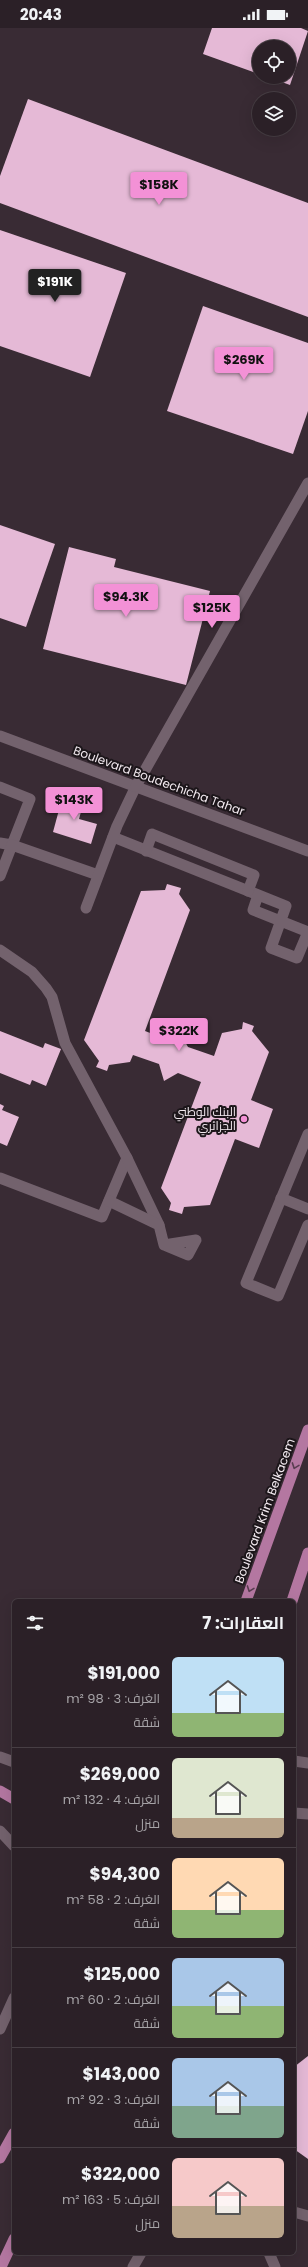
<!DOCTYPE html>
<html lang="ar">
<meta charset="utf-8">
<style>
:root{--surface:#2b2027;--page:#33282f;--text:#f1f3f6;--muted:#a6a3a7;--line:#473e44;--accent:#f391d6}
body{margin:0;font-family:Poppins,Cairo,sans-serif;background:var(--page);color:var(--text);direction:rtl;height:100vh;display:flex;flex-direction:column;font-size:15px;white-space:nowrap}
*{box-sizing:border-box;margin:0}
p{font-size:13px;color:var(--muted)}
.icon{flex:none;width:22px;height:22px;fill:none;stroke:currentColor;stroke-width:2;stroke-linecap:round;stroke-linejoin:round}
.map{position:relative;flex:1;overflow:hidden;direction:ltr}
.details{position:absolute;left:12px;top:1571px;width:284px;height:656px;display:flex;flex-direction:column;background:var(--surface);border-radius:6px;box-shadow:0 4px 16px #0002,0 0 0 1px var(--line);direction:rtl}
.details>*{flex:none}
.controls{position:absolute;left:252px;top:12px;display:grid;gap:8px}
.controls a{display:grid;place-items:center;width:44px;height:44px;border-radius:50%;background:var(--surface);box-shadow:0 4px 16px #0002,0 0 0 1px var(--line);font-size:20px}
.price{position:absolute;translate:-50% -34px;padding:0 9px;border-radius:4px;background:var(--accent);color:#111;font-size:13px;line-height:26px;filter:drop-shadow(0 1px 2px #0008)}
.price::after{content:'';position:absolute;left:50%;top:24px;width:12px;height:9px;margin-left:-6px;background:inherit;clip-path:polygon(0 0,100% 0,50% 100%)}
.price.on{background:#222;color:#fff}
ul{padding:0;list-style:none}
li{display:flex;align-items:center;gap:12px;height:100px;padding:0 12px}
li+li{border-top:1px solid var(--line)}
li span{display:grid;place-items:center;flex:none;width:112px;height:80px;border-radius:6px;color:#555}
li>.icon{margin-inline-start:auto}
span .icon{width:48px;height:48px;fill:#fffc;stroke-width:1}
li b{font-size:17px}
h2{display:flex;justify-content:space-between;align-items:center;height:48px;padding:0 12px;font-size:17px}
.status{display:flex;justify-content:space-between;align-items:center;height:28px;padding:0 20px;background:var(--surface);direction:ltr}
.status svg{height:11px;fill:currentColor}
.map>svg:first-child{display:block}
.building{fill:#e5b9d6}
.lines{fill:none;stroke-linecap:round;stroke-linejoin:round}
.service{stroke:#73626d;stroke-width:11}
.minor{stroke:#73626d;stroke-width:11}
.tertiary{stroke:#73626d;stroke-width:11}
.primary{stroke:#b477a1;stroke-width:11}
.oneway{stroke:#593d50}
.poi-dot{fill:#f391d6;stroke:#1c161a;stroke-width:1.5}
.labels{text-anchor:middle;stroke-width:4;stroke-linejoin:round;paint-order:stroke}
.street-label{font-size:12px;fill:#f3eaf0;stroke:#1c161a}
.poi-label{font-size:12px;fill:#f3eaf0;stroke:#1c161a;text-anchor:end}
</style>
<div class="status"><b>20:43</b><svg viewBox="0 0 49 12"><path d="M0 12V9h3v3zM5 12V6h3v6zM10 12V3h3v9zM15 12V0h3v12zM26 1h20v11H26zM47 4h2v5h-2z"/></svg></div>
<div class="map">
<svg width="308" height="2239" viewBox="0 0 308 2239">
<rect width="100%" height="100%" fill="#392b34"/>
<g class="building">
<polygon points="212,0 301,0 308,3 290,57 268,49 289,49 289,19 259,19 259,46 203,26"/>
<polygon points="28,71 308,175 308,289 0,175 0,148"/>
<polygon points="0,202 126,245 90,349 0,318"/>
<polygon points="203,278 308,315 308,383 293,426 167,383"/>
<polygon points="0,497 55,516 26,599 0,590"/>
<polygon points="69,519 116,531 114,539 210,563 186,657 43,621"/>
<polygon points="63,767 84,773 79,791 97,796 91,816 53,804"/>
<polygon points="167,856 181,860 179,866 190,882 145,1003 166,1011 180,1005 188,1019 214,1028 222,1005 242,1001 243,994 254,998 252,1003 269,1024 251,1072 273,1081 259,1120 235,1111 210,1177 184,1179 182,1186 169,1182 171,1175 161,1160 201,1054 178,1045 164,1053 159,1036 133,1027 130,1034 109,1037 107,1043 96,1039 99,1033 84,1012 141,863 165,862"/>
<polygon points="0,1003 43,1020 45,1015 61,1021 46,1058 32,1052 30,1057 0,1045"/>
<polygon points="0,1076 4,1078 2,1082 19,1089 7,1118 0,1115"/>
<polygon points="308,2028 308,2131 294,2121 294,2039"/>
</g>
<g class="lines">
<g class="service">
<polyline points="0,759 30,771 12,817 0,815"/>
<polyline points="113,809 286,878 271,920 297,930 308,904 253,882 258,867"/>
<polyline points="146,823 152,806 254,847 248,863"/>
<polyline points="0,848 12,817 98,847"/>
<polyline points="86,880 117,798 136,758"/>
<polyline points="0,922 32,944 46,960 52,969 65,1015 127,1130 102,1189 0,1150"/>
<polyline points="308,1106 246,1255 278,1268 308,1197"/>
<polyline points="127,1130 159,1197"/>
<polyline points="281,1170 308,1181"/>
<polyline points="109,1173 159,1197 164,1217 188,1227 196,1212 164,1217"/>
<polyline points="0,1803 14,1818"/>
<polyline points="0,2001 14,1970"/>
<polyline points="294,2184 308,2188"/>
<polyline points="269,2225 275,2239"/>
<polyline points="133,2239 141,2225"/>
</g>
<g class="minor">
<polyline points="0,708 308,823"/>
<polyline points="136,758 308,455"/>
<polyline points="294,1733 308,1735"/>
<polyline points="294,1785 308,1786"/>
</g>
<polyline class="tertiary" points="0,1729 14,1734"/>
<g class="primary">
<polyline points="246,1573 308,1402"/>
<polyline points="292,1573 308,1525"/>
<polyline points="0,1763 14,1771"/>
<polyline points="0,2130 14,2105"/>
<polyline points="1,2239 14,2211"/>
</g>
</g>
<defs><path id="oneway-chevron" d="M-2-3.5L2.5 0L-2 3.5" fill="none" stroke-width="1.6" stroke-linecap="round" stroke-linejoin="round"/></defs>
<g class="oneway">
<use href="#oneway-chevron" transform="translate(295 1438) rotate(110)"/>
<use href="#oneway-chevron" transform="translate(250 1561) rotate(110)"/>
</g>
<circle class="poi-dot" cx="244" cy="1091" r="4"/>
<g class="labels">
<g class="street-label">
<text transform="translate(159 753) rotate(20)" y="4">Boulevard Boudechicha Tahar</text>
<text transform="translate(265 1483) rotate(-70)" y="4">Boulevard Krim Belkacem</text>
</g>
<g class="poi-label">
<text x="236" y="1088">البنك الوطني<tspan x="236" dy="14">الجزائري</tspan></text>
</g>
</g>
</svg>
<div class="controls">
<a><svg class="icon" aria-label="locate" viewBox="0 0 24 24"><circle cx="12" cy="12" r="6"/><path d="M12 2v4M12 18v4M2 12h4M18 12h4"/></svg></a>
<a><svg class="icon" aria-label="layers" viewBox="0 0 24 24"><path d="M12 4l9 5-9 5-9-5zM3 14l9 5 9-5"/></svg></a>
</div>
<b class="price" style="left:159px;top:178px">$158K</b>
<b class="price on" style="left:55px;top:275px">$191K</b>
<b class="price" style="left:244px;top:353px">$269K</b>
<b class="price" style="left:126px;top:590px">$94.3K</b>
<b class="price" style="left:212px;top:601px">$125K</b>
<b class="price" style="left:74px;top:793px">$143K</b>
<b class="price" style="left:179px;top:1024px">$322K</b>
<section class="details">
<h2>العقارات: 7<svg class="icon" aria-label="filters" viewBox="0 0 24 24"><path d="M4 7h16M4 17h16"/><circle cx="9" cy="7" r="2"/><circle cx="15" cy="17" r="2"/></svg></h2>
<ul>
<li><span style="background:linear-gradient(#bfe0f5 70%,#8fb573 0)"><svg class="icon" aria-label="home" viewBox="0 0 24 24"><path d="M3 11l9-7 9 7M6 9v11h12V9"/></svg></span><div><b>$191,000</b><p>الغرف: 3 · 98 m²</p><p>شقة</p></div></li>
<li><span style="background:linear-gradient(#dfe7d0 75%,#b9a48a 0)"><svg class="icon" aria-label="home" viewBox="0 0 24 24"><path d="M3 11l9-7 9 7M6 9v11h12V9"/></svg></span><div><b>$269,000</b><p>الغرف: 4 · 132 m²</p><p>منزل</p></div></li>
<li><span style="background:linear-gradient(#ffd9b3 65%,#8fb573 0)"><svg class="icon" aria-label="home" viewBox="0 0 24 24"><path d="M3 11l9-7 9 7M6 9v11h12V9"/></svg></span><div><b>$94,300</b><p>الغرف: 2 · 58 m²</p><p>شقة</p></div></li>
<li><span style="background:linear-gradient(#a9c7e8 60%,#8fb573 0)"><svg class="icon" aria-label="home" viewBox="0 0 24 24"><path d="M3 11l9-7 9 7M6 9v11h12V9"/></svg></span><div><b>$125,000</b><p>الغرف: 2 · 60 m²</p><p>شقة</p></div></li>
<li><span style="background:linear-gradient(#a9c7e8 60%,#7fa58c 0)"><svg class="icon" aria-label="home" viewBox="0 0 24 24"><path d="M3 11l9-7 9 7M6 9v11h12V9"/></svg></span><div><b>$143,000</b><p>الغرف: 3 · 92 m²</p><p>شقة</p></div></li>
<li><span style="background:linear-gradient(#f6c9c9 60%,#b9a48a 0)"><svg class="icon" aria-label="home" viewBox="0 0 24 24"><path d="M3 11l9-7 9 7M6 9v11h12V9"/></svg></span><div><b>$322,000</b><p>الغرف: 5 · 163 m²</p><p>منزل</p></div></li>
</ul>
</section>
</div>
